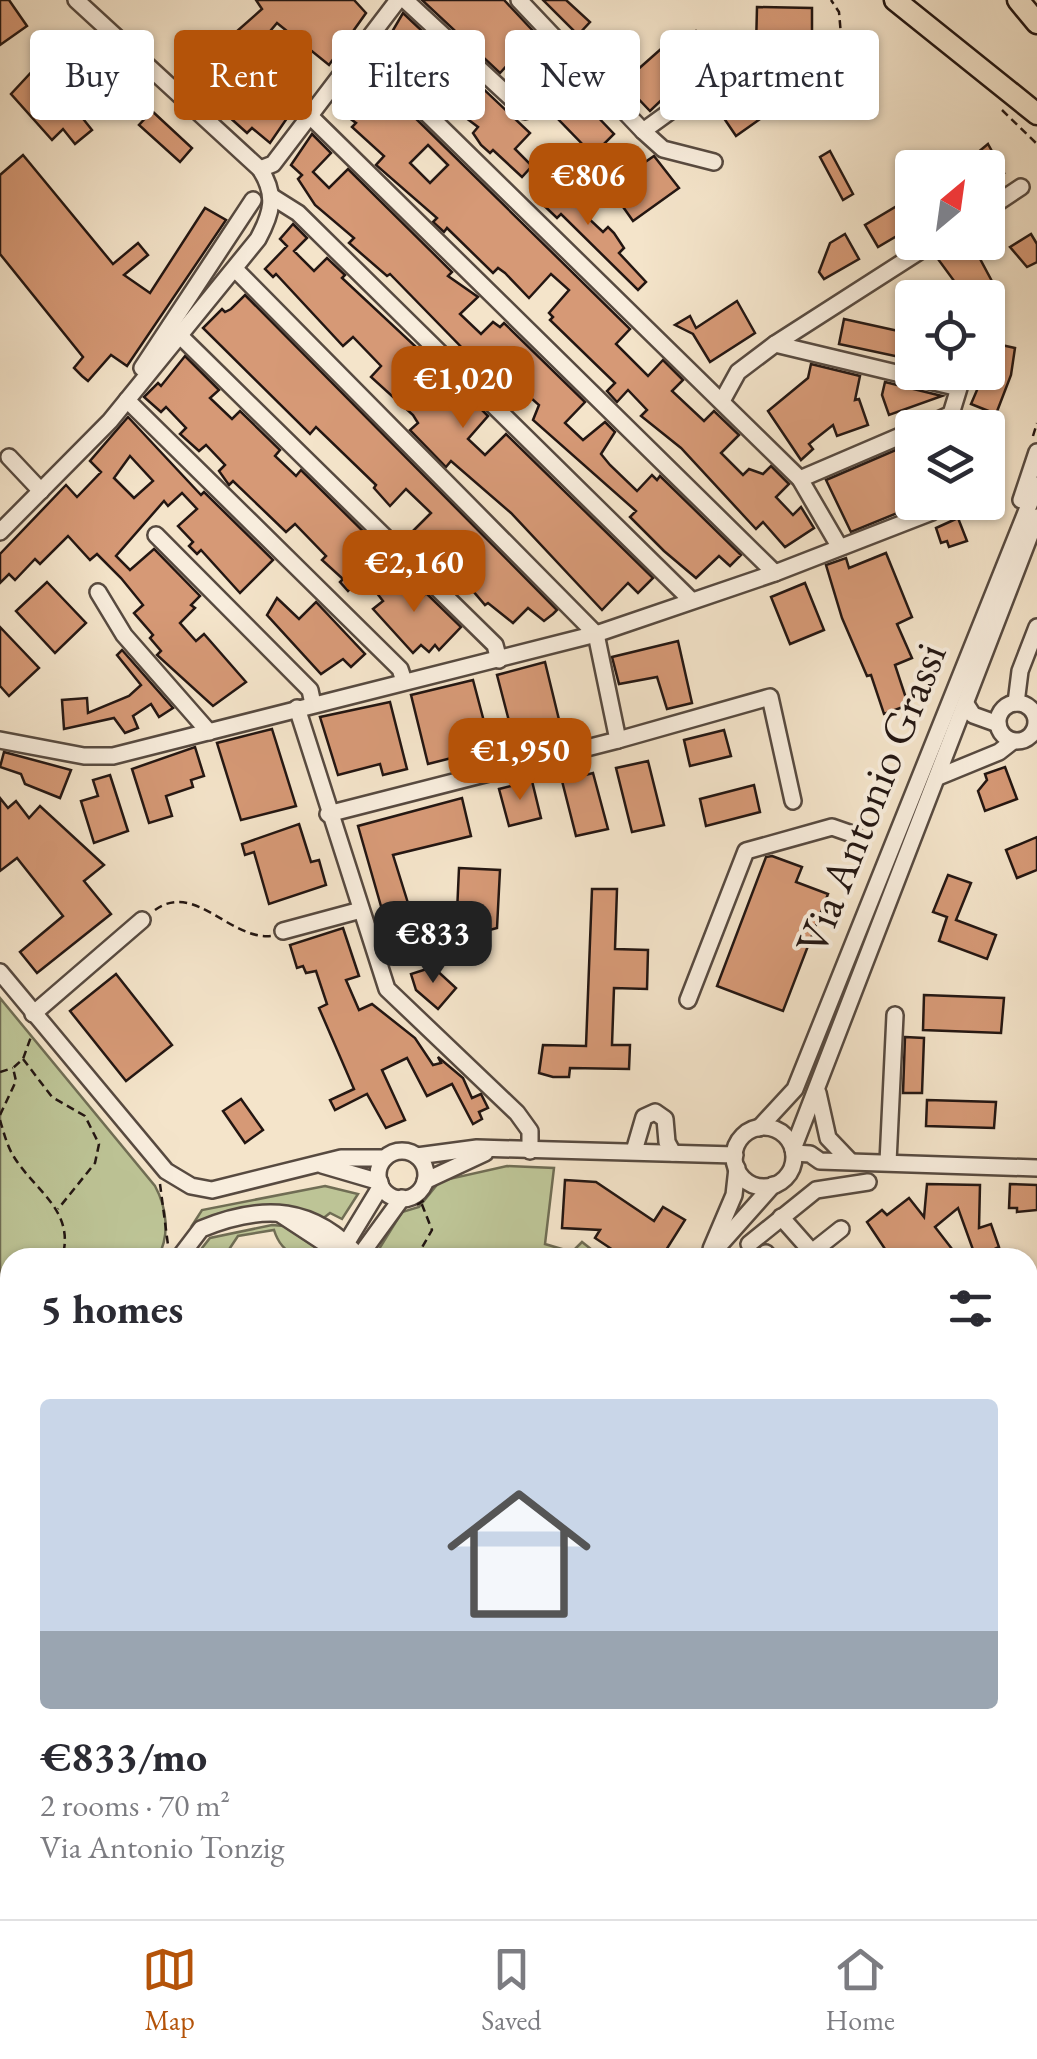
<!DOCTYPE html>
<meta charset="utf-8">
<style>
:root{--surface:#fff;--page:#f2f2f3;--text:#2b2b33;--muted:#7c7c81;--line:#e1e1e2;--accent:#b45309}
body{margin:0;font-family:"EB Garamond",serif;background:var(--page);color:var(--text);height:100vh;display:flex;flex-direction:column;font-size:38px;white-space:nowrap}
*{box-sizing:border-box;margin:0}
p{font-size:32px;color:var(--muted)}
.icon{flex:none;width:55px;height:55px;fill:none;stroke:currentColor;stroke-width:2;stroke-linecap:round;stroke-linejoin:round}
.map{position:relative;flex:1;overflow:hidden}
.drawer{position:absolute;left:0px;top:1248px;width:1038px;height:672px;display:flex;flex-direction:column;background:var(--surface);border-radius:30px 30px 0 0;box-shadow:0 2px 8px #0004}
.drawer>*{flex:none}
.top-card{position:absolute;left:30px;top:30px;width:978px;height:90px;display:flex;gap:20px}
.needle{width:65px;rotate:29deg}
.buttons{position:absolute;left:895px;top:150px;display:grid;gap:20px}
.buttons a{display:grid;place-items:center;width:110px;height:110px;border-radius:10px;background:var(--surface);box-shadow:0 2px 8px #0004;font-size:50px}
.price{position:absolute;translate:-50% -85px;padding:0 22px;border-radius:20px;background:var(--accent);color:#fff;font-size:32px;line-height:65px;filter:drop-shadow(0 2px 5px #0008)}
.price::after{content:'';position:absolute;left:50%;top:60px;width:30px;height:22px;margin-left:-15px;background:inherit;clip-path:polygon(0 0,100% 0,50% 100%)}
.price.active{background:#222;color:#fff}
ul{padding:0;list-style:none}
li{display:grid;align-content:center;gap:20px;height:530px;padding:0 40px}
li span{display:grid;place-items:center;height:310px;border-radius:10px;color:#555}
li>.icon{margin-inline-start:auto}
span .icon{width:180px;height:180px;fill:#fffc;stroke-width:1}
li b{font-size:42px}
h2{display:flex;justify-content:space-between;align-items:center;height:120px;padding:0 40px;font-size:42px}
.tag{padding:0 35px;border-radius:10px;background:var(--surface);box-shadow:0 2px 8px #0004;font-size:35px;line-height:90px}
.tag.active{background:var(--accent);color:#fff}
.dock{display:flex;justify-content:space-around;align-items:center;height:140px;border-top:2px solid var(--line);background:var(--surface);font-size:28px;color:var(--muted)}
.dock a{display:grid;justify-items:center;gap:5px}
.dock .active{color:var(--accent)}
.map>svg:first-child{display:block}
.green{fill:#bdc496;stroke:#706d54;stroke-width:2.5}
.building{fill:#d69976;stroke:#231612;stroke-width:2.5;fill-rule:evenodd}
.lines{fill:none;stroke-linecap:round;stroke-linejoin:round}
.minor-casing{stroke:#574a40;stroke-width:20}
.major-casing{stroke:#231612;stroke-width:25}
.path{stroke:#231612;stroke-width:2.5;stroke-dasharray:8 5;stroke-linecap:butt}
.minor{stroke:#f8eddd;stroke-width:15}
.major{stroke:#f4e4ca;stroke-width:20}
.path-bridge{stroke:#231612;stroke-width:2.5;stroke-dasharray:8 5;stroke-linecap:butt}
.labels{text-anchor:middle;stroke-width:8;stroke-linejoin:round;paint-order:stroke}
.street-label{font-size:45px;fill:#231612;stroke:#f8eddd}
</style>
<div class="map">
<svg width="1037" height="1919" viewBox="0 0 1037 1919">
<rect width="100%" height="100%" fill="#f4e4ca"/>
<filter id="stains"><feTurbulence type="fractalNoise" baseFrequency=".002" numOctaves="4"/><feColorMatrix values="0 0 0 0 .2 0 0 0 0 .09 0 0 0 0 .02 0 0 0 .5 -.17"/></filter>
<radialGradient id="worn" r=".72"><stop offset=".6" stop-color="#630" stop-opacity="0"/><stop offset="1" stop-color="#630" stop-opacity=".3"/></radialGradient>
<g class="green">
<path d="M 0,998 L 155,1186 C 167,1208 170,1235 158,1257 L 10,1258 L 10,1485 L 0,1500 Z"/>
<polygon points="507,1166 554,1168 545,1244 572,1252 582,1242 601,1257 391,1258 379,1249 402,1212 419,1207 440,1181"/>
<path d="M 325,1186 L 358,1194 L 342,1219 L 330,1213 L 321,1220 C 276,1200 237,1203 193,1224 L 202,1210 Z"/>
<path d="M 272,1225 L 284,1226 L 330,1257 C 304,1258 283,1259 274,1230 L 238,1236 L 224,1257 L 195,1257 L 210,1238 Z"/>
</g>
<g class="building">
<polygon points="0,0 9,0 27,26 0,45"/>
<polygon points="256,0 354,0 366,13 329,65 277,23 255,49 274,65 280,57 303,76 297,85 305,92 270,143 252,128 247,133 227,115 247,89 215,65 204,79 180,61 194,42 210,55 262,9"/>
<polygon points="422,0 504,0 580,81 572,90 614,134 593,155 559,120 566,114 512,60 500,73"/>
<polygon points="543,0 566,0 590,22 578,35"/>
<polygon points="757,7 812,8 812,48 756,47"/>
<polygon points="403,13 530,133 515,149 532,166 522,177 493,150 490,153 481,145 473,133 478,127 429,90 424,95 416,87 419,84 382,49"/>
<polygon points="696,31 714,50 650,111 609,68 620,57 635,72 662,48 669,56"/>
<polygon points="64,37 114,85 80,115 92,130 75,144 63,129 52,140 11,94"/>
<polygon points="760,70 783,103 736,136 713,102"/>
<path d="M 365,86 L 392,104 L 396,99 L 401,104 L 630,329 L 616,344 L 648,376 L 663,360 L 683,380 L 672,391 L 704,421 L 714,411 L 739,435 L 721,453 L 743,475 L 749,469 L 763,474 L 771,466 L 789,484 L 776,497 L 793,515 L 801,507 L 814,528 L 785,547 L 763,522 L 756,529 L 681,448 L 641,416 L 647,410 L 628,390 L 617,402 L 607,391 L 615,383 L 550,320 L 553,317 L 549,313 L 569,290 L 551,274 L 529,298 L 505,273 L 498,268 L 493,273 L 447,228 L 444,232 L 433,222 L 437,218 L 376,165 L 384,156 L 352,127 L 356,123 L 348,117 L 362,102 L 355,96 ZM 428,145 L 448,165 L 430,183 L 410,163 Z"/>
<polygon points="152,111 192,148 180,162 139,125"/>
<polygon points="312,134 331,153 313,172 329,188 348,169 452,272 448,276 478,297 460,314 481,334 493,322 500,327 504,323 585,402 565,423 583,440 605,422 615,432 601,454 610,465 637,491 652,475 657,480 660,476 741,555 730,566 719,556 696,578 664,551 630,517 636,511 533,420 539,405 522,390 515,397 498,377 503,372 483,352 474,360 390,274 387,276 349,243 354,238 315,205 298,179 302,175 291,165"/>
<polygon points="988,144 1004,173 988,182 988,168 977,168 971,158"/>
<polygon points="830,151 853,194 843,200 820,157"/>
<polygon points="23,155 113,264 138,243 148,255 124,275 150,293 205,208 226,220 127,366 111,355 88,381 82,376 74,368 83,357 0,254 0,175"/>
<polygon points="654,156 679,188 633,221 609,187"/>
<polygon points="570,182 592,211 587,217 603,232 608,227 614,233 624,248 619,253 646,282 638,290 561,214 557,218 536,198 549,184 557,191"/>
<polygon points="912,197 912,227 878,247 865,225"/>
<polygon points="293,224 307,238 294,251 314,271 327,258 345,275 342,278 461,389 448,403 463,419 477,405 488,416 468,439 485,455 506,434 653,578 638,593 628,583 602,610 511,513 451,461 446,467 410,430 418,423 413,415 371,377 381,366 353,337 343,346 276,274 273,277 265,269 287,246 280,239"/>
<polygon points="845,234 859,259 824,279 819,272 830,243"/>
<polygon points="1031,234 1037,244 1037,262 1027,267 1010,247"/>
<polygon points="949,242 971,242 994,285 985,291 957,285 935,255"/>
<polygon points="245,295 557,610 553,614 544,621 528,608 513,623 488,603 485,605 449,563 411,533 431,513 406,489 390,506 374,488 376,485 316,427 310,434 203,328 222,309 225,312 231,309"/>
<polygon points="737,301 755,333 710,362 693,334 675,325 690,316 696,328"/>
<polygon points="844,319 912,334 909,359 839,344"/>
<polygon points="988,342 1015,348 1011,375 996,414 971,404 980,383 988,386"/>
<polygon points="185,356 219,390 210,398 232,419 240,411 280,450 275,456 296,476 301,470 377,545 353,568 362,577 348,591 340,582 343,579 322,560 326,556 295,524 286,532 233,481 229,485 219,471 225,465 206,445 199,451 180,434 186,428 166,407 161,412 144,397 158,383 161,386"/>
<polygon points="811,364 860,376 855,400 859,399 868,425 837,436 833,425 809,444 813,449 801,460 768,411 808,378"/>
<polygon points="885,382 942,396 889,415 882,395"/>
<path d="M 128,417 L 201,495 L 204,492 L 273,560 L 240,593 L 201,550 L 197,554 L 189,546 L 193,542 L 178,526 L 197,509 L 182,493 L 168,506 L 164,501 L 116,556 L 130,570 L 154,549 L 200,596 L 191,605 L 195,608 L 180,623 L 196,641 L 204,634 L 246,682 L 213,706 L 157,655 L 161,651 L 150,638 L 153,635 L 134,613 L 143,605 L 121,578 L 97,554 L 90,560 L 68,536 L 40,564 L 35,559 L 15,580 L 9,574 L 0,583 L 0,554 L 66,485 L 77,497 L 101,472 L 90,461 ZM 130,456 L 153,481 L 134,498 L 114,478 Z"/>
<polygon points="912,443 912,507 851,532 826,480"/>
<polygon points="958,518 967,541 949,547 947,541 941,543 936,528"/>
<polygon points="886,553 912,617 897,624 912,658 895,665 906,698 903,707 884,714 871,675 867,676 842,618 826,565 846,558 849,568"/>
<polygon points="402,572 422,597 426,593 461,627 439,650 435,645 429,652 421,645 413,653 373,609 383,601 372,587"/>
<polygon points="47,582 86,623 55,653 16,611"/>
<polygon points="805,583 824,630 790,644 771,597"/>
<polygon points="277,598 299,619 316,602 365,654 351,667 343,659 321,674 267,615"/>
<polygon points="0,627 39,668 9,696 0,686"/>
<polygon points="678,641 692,703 667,709 657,677 619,684 612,657"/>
<polygon points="122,650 173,708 159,717 151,704 133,716 138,728 125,733 114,718 64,729 62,700 87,698 88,713 129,696 141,685 117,655"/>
<polygon points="545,662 562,732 515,744 497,675"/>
<polygon points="473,680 491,748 428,764 411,695"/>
<polygon points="390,702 407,769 383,775 380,764 338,775 320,717"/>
<polygon points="272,729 296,806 241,820 217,743"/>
<polygon points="724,730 731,756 690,766 684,740"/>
<polygon points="195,747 204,776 191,780 193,787 166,796 172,816 149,823 132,769"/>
<polygon points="4,752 71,770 60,798 25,784 21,774 0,767"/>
<polygon points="648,761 664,825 632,832 616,768"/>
<polygon points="1005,767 1017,799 985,811 978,791 987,780 985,774"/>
<polygon points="593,773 608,829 576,836 562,781"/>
<polygon points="110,775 128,831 94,843 81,801 98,796 93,780"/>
<polygon points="532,781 541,818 509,826 499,789"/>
<polygon points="754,785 760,812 706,826 700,799"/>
<polygon points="0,798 8,808 16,801 29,818 40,806 104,865 84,881 111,914 37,973 20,952 63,916 17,858 0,871"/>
<polygon points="462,798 471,836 393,855 422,948 395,955 358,826"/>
<polygon points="299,824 311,862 319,860 326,885 269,904 254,852 245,855 242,844"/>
<polygon points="1037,837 1037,870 1017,878 1006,850"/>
<polygon points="772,856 802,867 796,882 828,894 783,1011 717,986 766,857"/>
<polygon points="459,868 500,870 497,928 460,938 456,935"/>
<polygon points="948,875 971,883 956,920 996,935 987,959 939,941 947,917 933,912"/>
<polygon points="592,889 617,889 615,949 648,950 647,989 614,988 612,1045 630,1045 629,1069 570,1068 569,1077 553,1077 539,1073 543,1045 586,1046"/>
<polygon points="343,928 359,976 346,980 359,1010 372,1004 415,1038 433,1065 441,1063 438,1057 463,1078 472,1098 481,1094 488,1108 479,1112 482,1119 473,1124 452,1084 427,1096 407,1058 382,1070 405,1120 386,1128 367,1094 335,1110 330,1100 354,1089 319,1008 327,1004 316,971 306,973 303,966 297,968 290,945"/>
<polygon points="433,967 456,988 438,1009 416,990 411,974"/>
<polygon points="116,974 172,1045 126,1081 70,1011"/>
<polygon points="924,995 1004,998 1001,1033 923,1030"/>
<polygon points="905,1037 924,1038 922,1093 903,1093"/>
<polygon points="241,1099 263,1130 245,1143 223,1111"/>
<polygon points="927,1100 996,1102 994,1128 926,1126"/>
<polygon points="565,1180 596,1182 654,1221 663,1207 685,1220 661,1258 625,1258 595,1238 600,1230 562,1228"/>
<polygon points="927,1184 980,1185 979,1228 991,1224 999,1247 976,1258 958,1208 935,1227 959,1258 891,1258 867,1222 882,1210 887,1215 909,1198 924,1217"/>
<polygon points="1010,1184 1037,1185 1037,1210 1017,1212 1017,1208 1009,1208"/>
</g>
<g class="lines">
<defs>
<g id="minor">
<polyline points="405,0 525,111"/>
<polyline points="519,0 643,131 737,63"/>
<polyline points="363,51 800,479 839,546"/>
<polyline points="312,118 775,573"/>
<polyline points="643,131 663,149 714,162"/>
<polyline points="260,169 273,164 398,0"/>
<polyline points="271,196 298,213 691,600"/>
<polyline points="988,209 1021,187"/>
<polyline points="235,269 596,634 618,740 328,814"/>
<polyline points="170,326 495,645 499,660"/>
<polyline points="775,344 959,388 951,414 921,428"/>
<polyline points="142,368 253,200"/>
<polyline points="127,400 400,669 404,681"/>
<polyline points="722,401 738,372 775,344 934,242"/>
<polyline points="9,457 41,491"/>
<polyline points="800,479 912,431"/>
<polyline points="1021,500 1037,452"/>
<path d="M 0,532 L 110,421 L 258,239 C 272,213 277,195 260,169 L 76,0"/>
<polyline points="156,535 310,690 313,704"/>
<polyline points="98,592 124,635 209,732"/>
<polyline points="1016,703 1020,671 1037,627"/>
<circle cx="1017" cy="722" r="19"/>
<polyline points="966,704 973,715 998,724"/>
<polyline points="297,708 387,989 517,1113 530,1131 530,1151"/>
<polyline points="0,740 84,756 113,756 596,634 775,573 932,512"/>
<polyline points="618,740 770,697 793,801"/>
<polyline points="938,777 999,752 1013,741"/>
<polyline points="283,931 361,910"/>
<polyline points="0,972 166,1171 191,1186 212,1190 341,1158 385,1158"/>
<polyline points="688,1000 746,851 832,827 855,835"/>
<polyline points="33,1014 142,920"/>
<polyline points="818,1093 828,1138 849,1160"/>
<circle cx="764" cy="1157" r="30"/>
<polyline points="759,1128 795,1089 1037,485"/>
<polyline points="793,1149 1037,517"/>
<polyline points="634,1151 644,1117 655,1112 665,1119 667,1142 673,1153"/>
<circle cx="402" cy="1175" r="24"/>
<polyline points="794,1153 810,1154 820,1161 1037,1168"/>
<polyline points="417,1156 477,1148 735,1155"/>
<polyline points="888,1162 895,1015"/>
<polyline points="322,1165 380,1182"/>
<polyline points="425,1181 485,1153"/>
<polyline points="280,1214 338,1252 359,1257"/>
<polyline points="781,1217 812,1252 805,1258"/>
<polyline points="347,1242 381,1186"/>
<polyline points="749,1244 816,1190 868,1182"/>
<polyline points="711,1249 734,1195 737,1168"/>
<polyline points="812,1252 841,1229"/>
<polyline points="766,1253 769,1258"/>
<polyline points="359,1257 402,1198"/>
<path d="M 179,1258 L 201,1229 C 264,1203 314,1206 360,1258"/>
<polyline points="708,1258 773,1185"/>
<polyline points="0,1558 10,1544"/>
<polyline points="1028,1636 1037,1645"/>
<polyline points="1028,1758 1037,1750"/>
<polyline points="1028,1882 1037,1883"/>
<polyline points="506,1910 519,1919"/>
<polyline points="177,1919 183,1910"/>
<polyline points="258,1919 264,1910"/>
<polyline points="812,1919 826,1910"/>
</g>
<g id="major">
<polyline points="895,0 1037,114"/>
<polyline points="1018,0 1037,23"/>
</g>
</defs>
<use href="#minor" class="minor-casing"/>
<use href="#major" class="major-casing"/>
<g class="path">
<polyline points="822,36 841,35 839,12 831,0"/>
<polyline points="1002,110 1037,144"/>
<polyline points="1033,436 1037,423"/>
<path d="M 155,910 C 194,881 230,940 271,936"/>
<polyline points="23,1059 52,1097 85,1116 99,1144 95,1163 58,1209"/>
<polyline points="0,1072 13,1068"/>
<polyline points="0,1115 16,1081 13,1068 23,1059 32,1034"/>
<path d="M 0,1120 C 4,1133 7,1146 14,1157 C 35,1191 76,1211 62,1258"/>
<polyline points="160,1184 168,1245"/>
<polyline points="417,1205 426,1199"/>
<polyline points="416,1258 432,1230 421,1202"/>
<polyline points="0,1330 10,1322"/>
<polyline points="236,1919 242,1910"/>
</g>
<use href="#minor" class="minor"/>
<use href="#major" class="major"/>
<polyline class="path-bridge" points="0,1540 10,1547"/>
</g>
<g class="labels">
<g class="street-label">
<text transform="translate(870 798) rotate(-68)" y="16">Via Antonio Grassi</text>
</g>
</g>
<rect width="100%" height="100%" filter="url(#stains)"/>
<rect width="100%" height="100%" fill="url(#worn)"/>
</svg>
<div class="buttons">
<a><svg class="needle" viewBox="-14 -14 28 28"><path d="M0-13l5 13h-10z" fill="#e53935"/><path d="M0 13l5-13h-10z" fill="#7c7c81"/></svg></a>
<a><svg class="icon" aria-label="locate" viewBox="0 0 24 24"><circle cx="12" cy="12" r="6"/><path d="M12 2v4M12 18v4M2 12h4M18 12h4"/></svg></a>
<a><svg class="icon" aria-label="layers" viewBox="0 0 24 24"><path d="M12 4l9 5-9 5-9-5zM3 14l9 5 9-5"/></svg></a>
</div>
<b class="price" style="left:588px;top:228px">€806</b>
<b class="price" style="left:463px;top:431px">€1,020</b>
<b class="price" style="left:414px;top:615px">€2,160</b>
<b class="price" style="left:520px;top:803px">€1,950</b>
<b class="price active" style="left:433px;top:986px">€833</b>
<div class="top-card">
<a class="tag">Buy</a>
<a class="tag active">Rent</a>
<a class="tag">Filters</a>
<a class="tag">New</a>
<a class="tag">Apartment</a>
</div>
<section class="drawer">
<h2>5 homes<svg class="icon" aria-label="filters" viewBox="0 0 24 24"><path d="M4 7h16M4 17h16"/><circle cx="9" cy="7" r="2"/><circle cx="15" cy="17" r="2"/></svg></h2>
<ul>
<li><span style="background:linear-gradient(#c9d6e8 75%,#9aa5b1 0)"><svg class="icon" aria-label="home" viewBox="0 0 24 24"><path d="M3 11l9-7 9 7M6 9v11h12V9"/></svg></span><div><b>€833/mo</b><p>2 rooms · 70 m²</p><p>Via Antonio Tonzig</p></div></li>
</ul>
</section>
</div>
<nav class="dock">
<a class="active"><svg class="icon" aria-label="map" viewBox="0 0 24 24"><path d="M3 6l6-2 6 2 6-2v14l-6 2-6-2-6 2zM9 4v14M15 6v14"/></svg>Map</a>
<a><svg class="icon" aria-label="saved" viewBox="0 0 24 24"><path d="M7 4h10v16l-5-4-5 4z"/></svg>Saved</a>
<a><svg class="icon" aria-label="home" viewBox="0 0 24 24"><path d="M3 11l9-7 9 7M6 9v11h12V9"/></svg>Home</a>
</nav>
